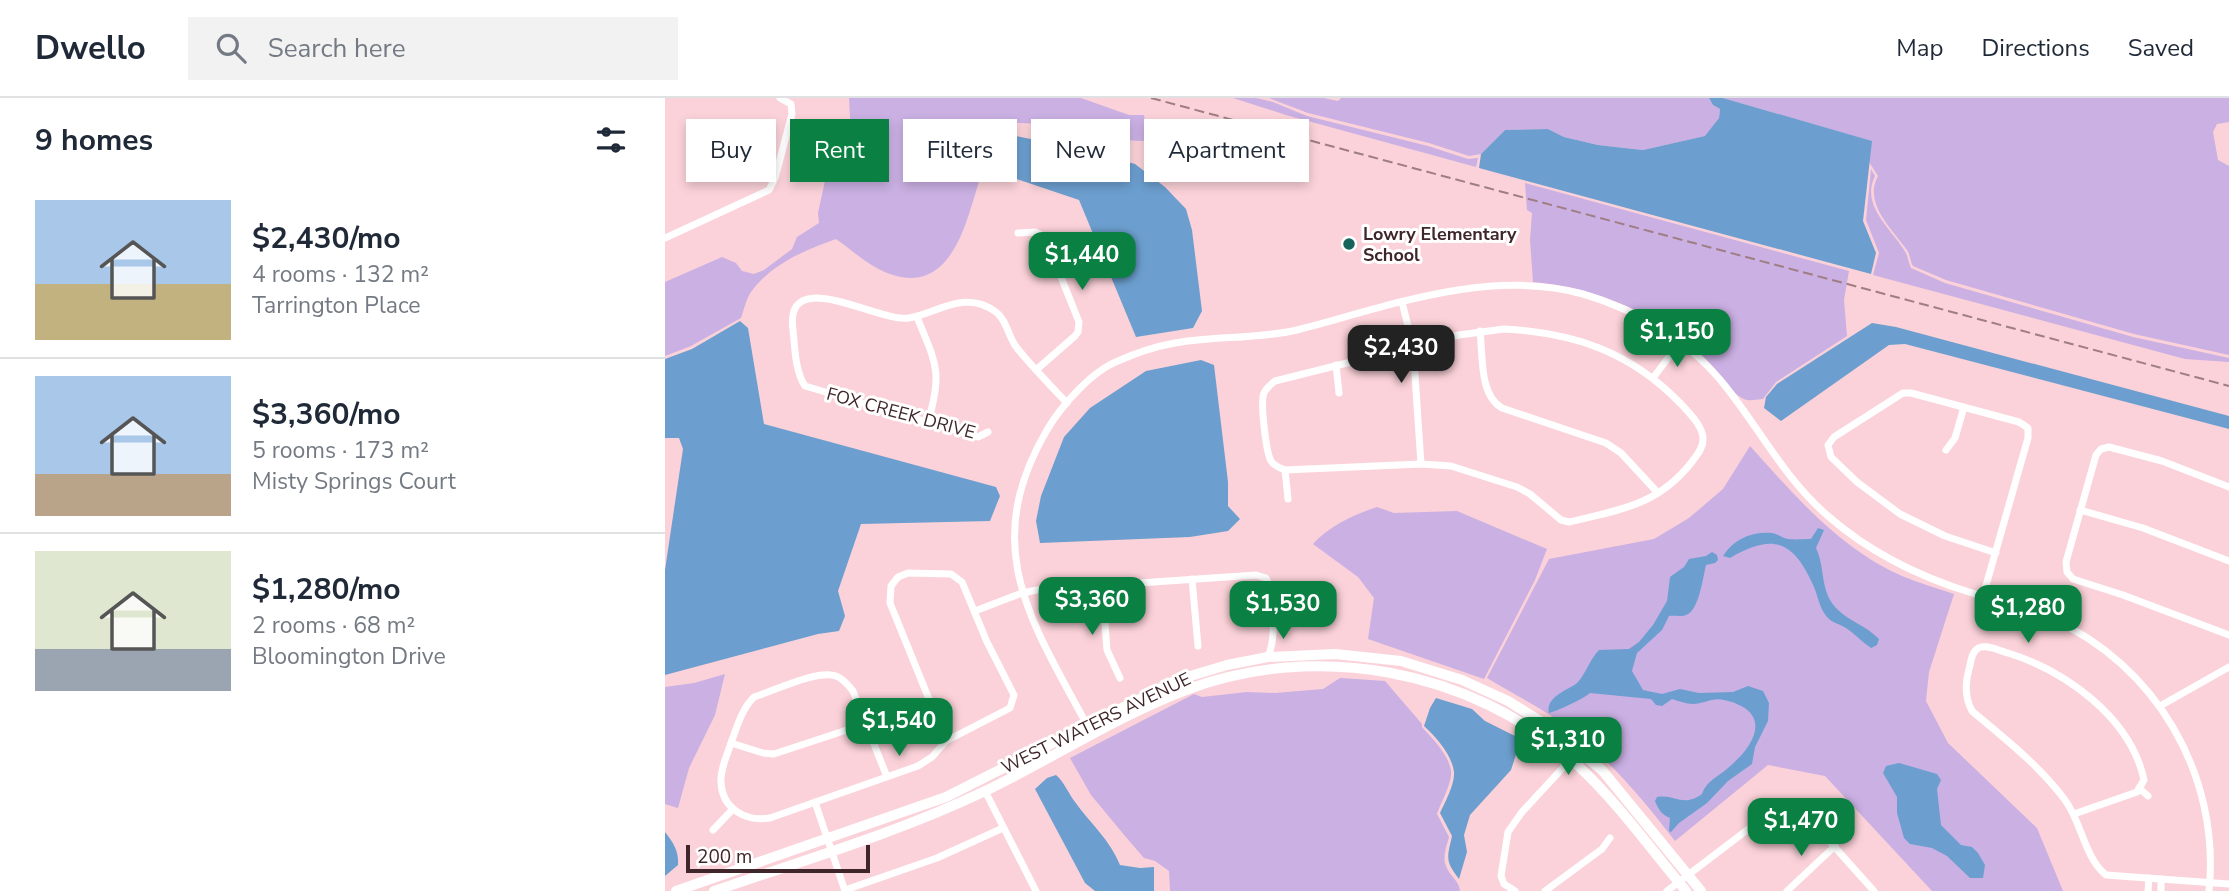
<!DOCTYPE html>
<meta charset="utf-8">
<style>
:root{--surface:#fff;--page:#f2f2f3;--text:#1f2937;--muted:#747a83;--line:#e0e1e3;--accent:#0b8043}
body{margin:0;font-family:"Nunito Sans",sans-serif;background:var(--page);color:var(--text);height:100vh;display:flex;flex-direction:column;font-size:26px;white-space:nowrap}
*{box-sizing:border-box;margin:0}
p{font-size:23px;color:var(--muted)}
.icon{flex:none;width:38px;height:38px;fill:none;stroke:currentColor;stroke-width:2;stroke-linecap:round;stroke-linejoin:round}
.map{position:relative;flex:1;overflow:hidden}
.drawer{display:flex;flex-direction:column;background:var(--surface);width:665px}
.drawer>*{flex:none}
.guide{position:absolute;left:21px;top:21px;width:665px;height:63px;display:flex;gap:14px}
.scale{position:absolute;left:21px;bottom:18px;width:184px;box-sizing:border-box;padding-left:7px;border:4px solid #3f262a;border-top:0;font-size:19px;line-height:24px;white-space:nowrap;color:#3f262a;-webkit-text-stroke:5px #fff;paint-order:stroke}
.price{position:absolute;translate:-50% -60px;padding:0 16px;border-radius:14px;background:var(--accent);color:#fff;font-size:23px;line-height:46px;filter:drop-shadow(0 2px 4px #0008)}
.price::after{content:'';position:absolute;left:50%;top:42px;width:21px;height:16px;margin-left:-10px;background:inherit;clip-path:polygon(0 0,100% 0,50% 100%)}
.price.on{background:#222;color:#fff}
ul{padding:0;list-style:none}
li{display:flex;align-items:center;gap:21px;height:175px;padding:0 35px}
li+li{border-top:2px solid var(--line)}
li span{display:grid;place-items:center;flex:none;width:196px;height:140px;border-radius:0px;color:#555}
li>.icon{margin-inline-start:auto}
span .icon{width:84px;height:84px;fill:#fffc;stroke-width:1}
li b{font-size:30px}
h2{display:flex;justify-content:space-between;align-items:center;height:84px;padding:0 35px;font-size:30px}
.tag{padding:0 24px;border-radius:0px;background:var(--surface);box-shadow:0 4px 10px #0003;font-size:24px;line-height:63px}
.tag.on{background:var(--accent);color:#fff}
header{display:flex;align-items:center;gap:42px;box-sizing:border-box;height:98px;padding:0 35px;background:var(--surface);border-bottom:2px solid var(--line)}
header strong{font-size:33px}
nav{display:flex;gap:38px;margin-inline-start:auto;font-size:24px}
.search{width:490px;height:63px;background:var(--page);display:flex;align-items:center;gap:18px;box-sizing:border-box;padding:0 24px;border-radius:0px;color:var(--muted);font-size:26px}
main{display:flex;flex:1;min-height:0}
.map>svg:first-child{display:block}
.green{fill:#cab0e3}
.water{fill:#6c9fcf}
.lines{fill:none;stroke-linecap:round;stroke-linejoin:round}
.street{stroke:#fff;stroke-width:7}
.secondary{stroke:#fff;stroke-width:10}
.rail{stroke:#9f7e83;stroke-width:2;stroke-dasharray:10 5;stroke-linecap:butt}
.poi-dot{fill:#17645e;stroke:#fff;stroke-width:2.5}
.labels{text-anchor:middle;stroke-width:6;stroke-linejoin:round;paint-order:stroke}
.poi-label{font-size:18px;font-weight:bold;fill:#3f262a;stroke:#fff;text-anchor:start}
.street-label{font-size:18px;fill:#3f262a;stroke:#fff}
</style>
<header>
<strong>Dwello</strong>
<div class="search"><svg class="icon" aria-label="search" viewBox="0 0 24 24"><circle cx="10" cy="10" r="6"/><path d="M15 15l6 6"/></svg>Search here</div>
<nav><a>Map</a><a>Directions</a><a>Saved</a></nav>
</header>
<main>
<section class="drawer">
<h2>9 homes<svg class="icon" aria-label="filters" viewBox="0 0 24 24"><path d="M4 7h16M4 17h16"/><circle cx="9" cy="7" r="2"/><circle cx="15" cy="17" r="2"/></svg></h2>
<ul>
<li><span style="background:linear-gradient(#a9c7e8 60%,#c2b280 0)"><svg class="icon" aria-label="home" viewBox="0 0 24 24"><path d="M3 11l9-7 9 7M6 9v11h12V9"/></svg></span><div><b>$2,430/mo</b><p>4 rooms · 132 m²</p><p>Tarrington Place</p></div></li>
<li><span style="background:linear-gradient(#a9c7e8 70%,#b9a48a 0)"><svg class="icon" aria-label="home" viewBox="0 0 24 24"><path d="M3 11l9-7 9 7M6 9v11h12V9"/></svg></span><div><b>$3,360/mo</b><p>5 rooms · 173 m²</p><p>Misty Springs Court</p></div></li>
<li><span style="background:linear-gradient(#dfe7d0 70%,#9aa5b1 0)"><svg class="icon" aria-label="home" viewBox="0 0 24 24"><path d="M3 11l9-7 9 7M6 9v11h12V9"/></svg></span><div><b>$1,280/mo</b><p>2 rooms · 68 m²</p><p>Bloomington Drive</p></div></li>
</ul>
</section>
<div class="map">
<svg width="1564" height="793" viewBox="0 0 1564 793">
<rect width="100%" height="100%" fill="#fbd2d9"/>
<g class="green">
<path d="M 184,0 L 416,0 L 464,17 L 479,17 L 483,41 L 483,43 C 432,44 387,20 337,26 C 331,41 324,56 318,71 C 303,114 291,199 225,176 C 205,169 188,153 171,141 C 140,152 106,166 86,194 C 81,201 79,212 76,220 L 26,248 L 0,258 L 0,184 L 57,159 L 71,165 L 77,173 L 89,176 L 99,172 L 127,151 L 132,139 L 154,125 L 153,115 L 160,83 L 180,73 L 187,58 Z"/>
<polygon points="568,0 591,0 608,4 642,18 763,48 803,61 813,60 811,69 621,17"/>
<polygon points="604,0 659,0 673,3 676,0 1044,0 1048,7 1055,11 1054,20 1041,38 978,52 933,47 899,39 883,31 840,32 816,56 804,58 764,45 643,15"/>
<path d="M 1058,0 L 1564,0 L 1564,24 L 1552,26 L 1548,34 L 1553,62 L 1564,68 L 1564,257 L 1469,236 L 1281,182 L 1248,168 C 1245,163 1245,156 1242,152 C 1227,131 1198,105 1213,78 L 1204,64 L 1206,43 Z"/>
<path d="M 1206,71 L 1210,78 C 1195,108 1227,131 1241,155 C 1243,159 1244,166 1246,170 L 1280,185 L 1468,239 L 1564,260 L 1564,264 L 1520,261 L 1208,177 L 1214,155 L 1201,122 Z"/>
<path d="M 860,85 L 1184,173 L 1179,202 L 1182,238 L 1111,284 L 1098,301 C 1093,301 1086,303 1082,302 C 1068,299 1052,272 1041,261 C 1034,254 1025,247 1017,240 C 973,208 922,189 868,184 L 865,142 L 867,115 L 862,112 Z"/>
<path d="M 1085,348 C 1129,397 1175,451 1237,478 C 1254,485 1272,490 1289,496 L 1264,574 L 1261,603 L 1283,645 L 1372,730 L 1398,793 L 1267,793 L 1160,678 L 1103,667 L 1010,743 C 978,701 944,661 901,628 C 877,610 848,596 822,580 L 884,461 L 989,441 L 1024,420 L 1058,391 Z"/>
<path d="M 712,409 L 729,415 L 792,413 L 882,451 L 870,482 L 819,581 L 703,541 L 709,500 L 693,479 L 648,446 C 664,428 690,416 712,409 Z"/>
<polygon points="60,576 50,617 24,670 13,710 0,706 0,589 29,585"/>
<path d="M 675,580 L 720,583 L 757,626 L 757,629 C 768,641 788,661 786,678 C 784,691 776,704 772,716 L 784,739 C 782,747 777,759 781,768 C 785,779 794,782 795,793 L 505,793 L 504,773 L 490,763 L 479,760 L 460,738 L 426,697 L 405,660 L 529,596 L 537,599 L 582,594 L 610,595 L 658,591 Z"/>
</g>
<g class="water">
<polygon points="1044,0 1058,0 1207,43 1198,123 1211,155 1206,176 814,70 816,56 840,32 883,31 899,39 933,47 978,52 1040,38 1054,20 1055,11 1048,7"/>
<polygon points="346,37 424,53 470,66 500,89 521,111 527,132 537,213 528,230 471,239 414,102 328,73 332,58"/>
<polygon points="75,223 83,230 99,326 331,389 335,398 325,423 196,426 173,493 180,518 174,533 153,536 0,577 0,472 18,351 14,340 0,340 0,261 27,251"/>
<polygon points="1207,225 1231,229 1564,318 1564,331 1240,246 1224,247 1116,323 1099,310 1101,299 1112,286"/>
<polygon points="536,262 549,267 563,384 563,408 575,421 563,433 525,439 375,445 371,423 376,398 399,339 425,310 481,273"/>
<path d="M 1153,430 L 1159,432 L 1151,450 C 1161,471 1154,494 1173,512 C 1184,523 1200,527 1214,541 L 1212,547 L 1206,550 C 1197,544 1190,536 1181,530 C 1175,526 1167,525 1162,519 C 1155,511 1153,499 1149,489 C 1129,444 1110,434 1065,460 L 1058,458 C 1068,441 1088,433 1107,435 C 1113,436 1118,440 1123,441 C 1130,442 1139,441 1146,441 Z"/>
<path d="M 1047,454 L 1052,457 L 1053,462 L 1050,465 L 1041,467 C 1038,479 1034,513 1021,517 C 1016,519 1009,517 1004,518 L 997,532 L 972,555 L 967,573 L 978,592 L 997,596 L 1015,591 L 1034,595 L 1068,594 L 1083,588 L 1098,593 L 1104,605 L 1103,623 L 1090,649 L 1087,666 L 1063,683 L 1042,705 L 1014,725 L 1006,734 L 1004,733 L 1005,720 C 996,716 994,712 990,703 L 992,699 C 1011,696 1017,710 1037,696 C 1041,683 1053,679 1063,670 C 1092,646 1108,613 1059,602 C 1048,599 1038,606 1028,606 C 1021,606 1014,603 1007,601 L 997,608 L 991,607 L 986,601 L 925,595 C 918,601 892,613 884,615 C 880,599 903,592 912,585 C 919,579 925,561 934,552 L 964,551 L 974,544 L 988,527 L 1002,503 L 1005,479 L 1019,469 L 1024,461 L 1041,458 Z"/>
<path d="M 771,600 L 807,611 L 820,623 L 856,641 L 846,672 L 805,717 L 799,737 L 802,754 L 794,781 C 780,763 782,760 787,738 L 775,715 C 780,704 790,686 789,674 C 787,657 771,639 759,628 L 765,610 Z"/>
<polygon points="1234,665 1272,676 1276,682 1272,691 1276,727 1296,747 1307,749 1313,755 1320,767 1318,780 1305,780 1282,758 1267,750 1245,746 1239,740 1232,715 1232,699 1218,675 1221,668"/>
<path d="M 391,677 C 400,685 403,695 410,704 C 425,725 445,742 455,767 L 475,770 L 489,769 L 489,793 L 430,793 L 420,785 L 370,691 L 382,680 Z"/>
<path d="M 0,734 C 8,744 14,753 13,767 L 0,778 Z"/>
</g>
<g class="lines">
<g class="street">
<polyline points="353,135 370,134 380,139 414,224 413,234 410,238 371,272"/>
<polyline points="0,140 104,92 110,80 127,16 126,6 115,0"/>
<polyline points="737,204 748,248 756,366"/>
<path d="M 252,219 C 271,266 278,273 263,324"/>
<path d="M 839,231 C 910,235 966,254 1016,306 C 1024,315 1039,329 1038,342 C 1038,351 1031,358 1026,365 C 992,408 953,412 904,424 L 896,422 L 865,396 L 852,389 L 786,368 L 756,366 L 620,372 C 615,370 609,368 606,363 C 601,354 595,304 599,295 C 601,290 605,287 610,283 L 794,237 Z"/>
<path d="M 815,233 C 818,257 814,297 837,310 L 941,345 L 956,355 L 993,395"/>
<polyline points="671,267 674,295"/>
<polyline points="988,280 1015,244"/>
<path d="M 323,334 L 313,339 L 140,288 C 130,273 130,250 128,232 C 119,165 213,225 244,220 C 273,215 300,191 331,214 C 342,222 343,239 352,250 C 367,269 385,287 402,305"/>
<polyline points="1281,352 1290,340 1299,309"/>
<polyline points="620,372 623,401"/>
<polyline points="1564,389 1497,363 1444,349 1436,351 1431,357 1401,464 1402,474 1408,481 1458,497 1564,537"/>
<polyline points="1415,412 1478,430 1564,463"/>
<polyline points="527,481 533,548"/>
<polyline points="437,487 442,552 455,580"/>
<polyline points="1318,498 1363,340 1363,330 1354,324 1246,295 1238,295 1169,339 1163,347 1166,359 1192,384 1235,416 1280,438 1331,455"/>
<path d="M 310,513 L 357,495 L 372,492 L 591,477 L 601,480 C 610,498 611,541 603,559"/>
<polyline points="1495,608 1564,569"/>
<path d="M 423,629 C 367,524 313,450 382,332 C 396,308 427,273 453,263 C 469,256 488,249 505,246 C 546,237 589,242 632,232 C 725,208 822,170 918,196 C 973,212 1026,244 1061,289 C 1096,333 1120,381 1163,418 C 1204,454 1255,479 1307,495 C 1333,503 1360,509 1385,520 C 1491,566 1556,678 1544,793"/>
<polyline points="66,645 98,655 109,656 200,626"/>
<path d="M 222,679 L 188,593 C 183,587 179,581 171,578 C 153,571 109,593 89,599 C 77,611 73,626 67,642 C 63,655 55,671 56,684 C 57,711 81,724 105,720 L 253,668 L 267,659 L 281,643 L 345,610 L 349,597 L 322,544 L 297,484 L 286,476 L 243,475 L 233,479 L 226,488 L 225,505 L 281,643"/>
<polyline points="1474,690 1483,698"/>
<polyline points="320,693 371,793"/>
<polyline points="150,704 180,793"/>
<path d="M 1409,716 L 1472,694 L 1479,682 C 1466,620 1401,573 1343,555 C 1334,553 1320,545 1312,551 C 1306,555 1306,565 1304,571 C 1300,585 1300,600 1307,613 C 1340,641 1374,667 1400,702 C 1417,725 1419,759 1441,777 L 1564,786"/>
<polyline points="48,732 67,712"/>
<polyline points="1496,781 1496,793"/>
<polyline points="180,792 272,760 338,730"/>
<polyline points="850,793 839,786 836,778 843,734 857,714 906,661"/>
<polyline points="880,793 937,751 945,740"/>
<polyline points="1002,793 1111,710 1141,717 1209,793"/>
<polyline points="1122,793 1170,748"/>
<polyline points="1483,793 1484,780"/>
</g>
<g class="secondary">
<polyline points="11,793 281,699 512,582 562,567 603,559 670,556 736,563 797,582 843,603 883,628 937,672 1036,793"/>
<path d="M 49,793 C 139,762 232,735 318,694 C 387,661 450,619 521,592 C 650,543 806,571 909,664 C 951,702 984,749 1021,793"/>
</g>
<polyline class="rail" points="486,0 1564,288"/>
</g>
<circle class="poi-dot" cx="684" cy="146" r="7"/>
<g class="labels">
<g class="poi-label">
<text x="698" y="142">Lowry Elementary<tspan x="698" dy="21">School</tspan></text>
</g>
<g class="street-label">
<text transform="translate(236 315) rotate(15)" y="6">FOX CREEK DRIVE</text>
<text transform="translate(431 625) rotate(-26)" y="6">WEST WATERS AVENUE</text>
</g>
</g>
</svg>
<div class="scale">200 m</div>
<b class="price" style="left:417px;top:194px">$1,440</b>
<b class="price" style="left:1012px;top:271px">$1,150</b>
<b class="price on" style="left:736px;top:287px">$2,430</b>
<b class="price" style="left:427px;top:539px">$3,360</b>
<b class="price" style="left:618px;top:543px">$1,530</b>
<b class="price" style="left:1363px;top:547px">$1,280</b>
<b class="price" style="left:234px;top:660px">$1,540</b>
<b class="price" style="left:903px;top:679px">$1,310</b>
<b class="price" style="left:1136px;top:760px">$1,470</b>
<div class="guide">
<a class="tag">Buy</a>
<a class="tag on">Rent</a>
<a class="tag">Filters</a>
<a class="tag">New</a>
<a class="tag">Apartment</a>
</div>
</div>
</main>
